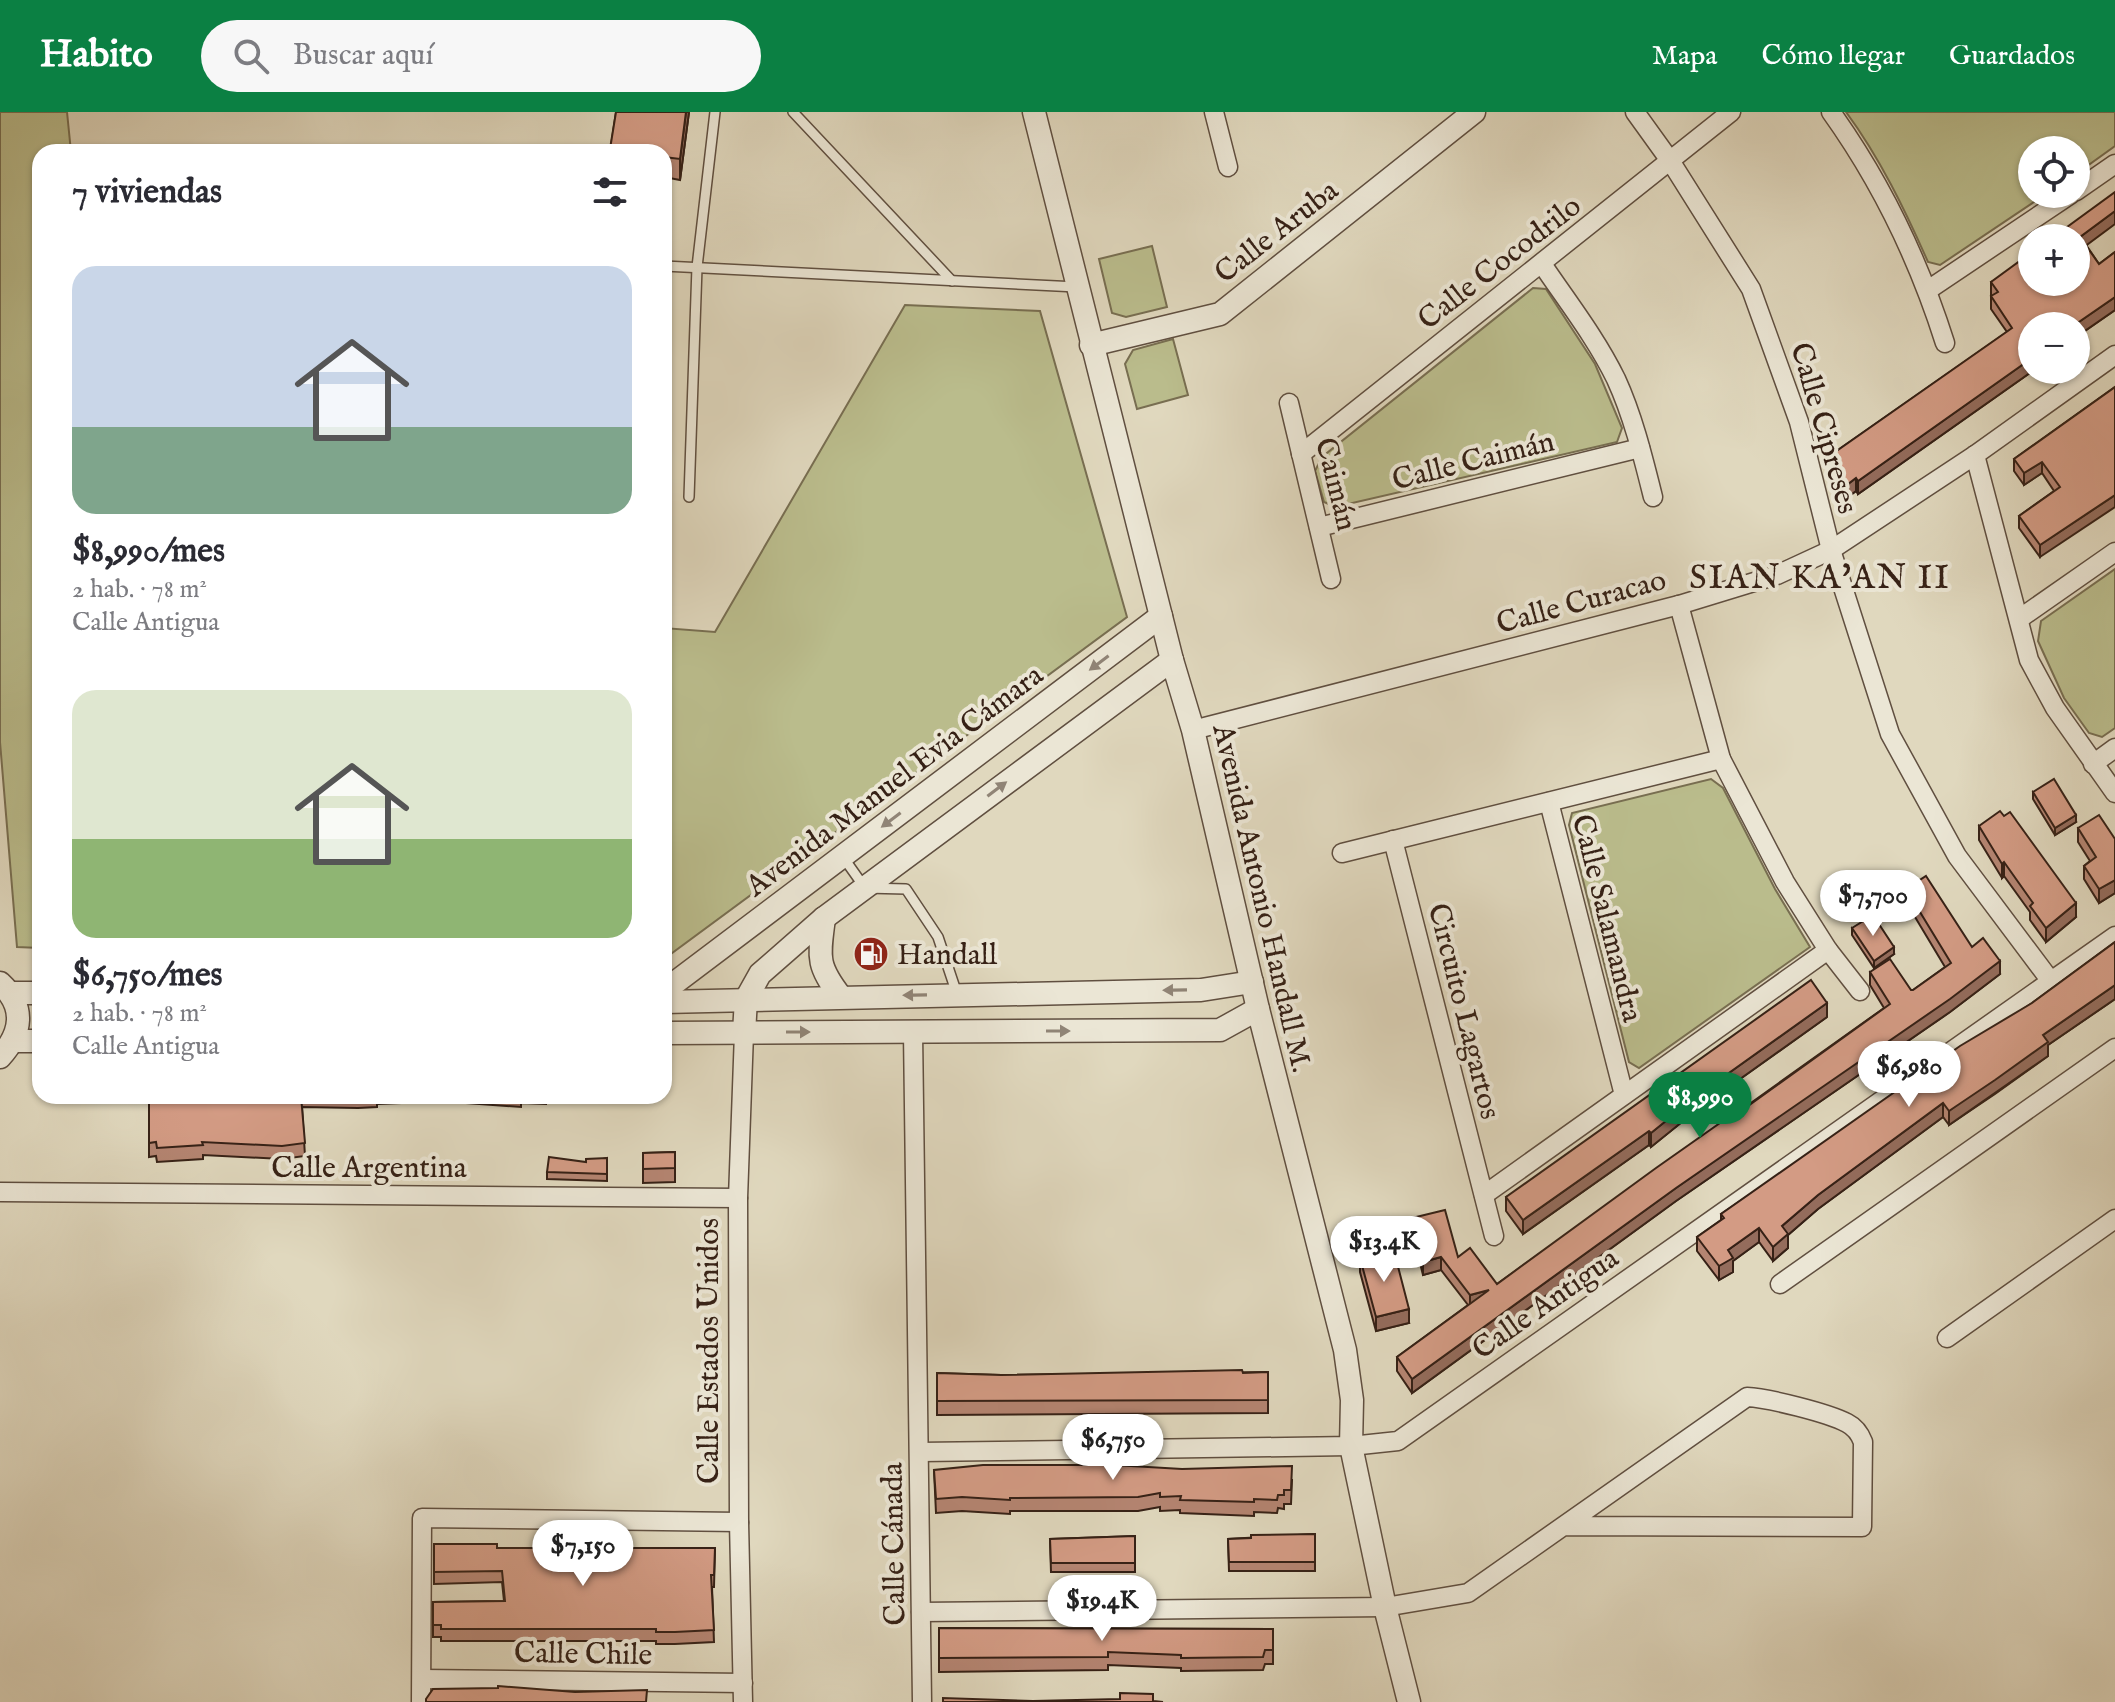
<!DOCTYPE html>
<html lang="es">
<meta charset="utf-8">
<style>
:root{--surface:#fff;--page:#f7f7f7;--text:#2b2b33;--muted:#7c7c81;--accent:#0b8043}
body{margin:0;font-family:"IM FELL English",serif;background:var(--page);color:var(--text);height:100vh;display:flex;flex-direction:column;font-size:30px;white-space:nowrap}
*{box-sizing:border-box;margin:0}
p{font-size:26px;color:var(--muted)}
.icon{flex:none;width:44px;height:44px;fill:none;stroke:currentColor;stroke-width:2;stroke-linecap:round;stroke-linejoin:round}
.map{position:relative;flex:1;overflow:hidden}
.drawer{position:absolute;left:32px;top:32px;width:640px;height:960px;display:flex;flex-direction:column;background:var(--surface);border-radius:24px;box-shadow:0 2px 6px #0004}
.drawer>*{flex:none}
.tools{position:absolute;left:2018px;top:24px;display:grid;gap:16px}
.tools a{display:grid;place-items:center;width:72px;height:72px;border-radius:50%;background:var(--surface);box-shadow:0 2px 6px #0004;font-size:40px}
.price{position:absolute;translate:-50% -68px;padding:0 18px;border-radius:28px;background:#fff;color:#222;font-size:26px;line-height:52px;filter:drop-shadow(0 2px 4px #0008)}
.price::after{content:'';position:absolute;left:50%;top:48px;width:24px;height:18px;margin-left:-12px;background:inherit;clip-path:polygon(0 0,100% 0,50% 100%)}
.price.active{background:var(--accent);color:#fff}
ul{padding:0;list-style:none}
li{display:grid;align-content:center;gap:16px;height:424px;padding:0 40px}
li span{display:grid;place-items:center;height:248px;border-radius:24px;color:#555}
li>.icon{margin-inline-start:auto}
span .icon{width:144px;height:144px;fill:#fffc;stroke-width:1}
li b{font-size:34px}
h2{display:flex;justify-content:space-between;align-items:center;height:96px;padding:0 40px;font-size:34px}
header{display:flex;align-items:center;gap:48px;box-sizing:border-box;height:112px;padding:0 40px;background:var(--accent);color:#fff}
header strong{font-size:38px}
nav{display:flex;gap:44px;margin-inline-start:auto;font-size:28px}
.search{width:560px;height:72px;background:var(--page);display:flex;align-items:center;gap:20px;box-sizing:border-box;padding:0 28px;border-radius:44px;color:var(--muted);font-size:30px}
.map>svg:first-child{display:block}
.green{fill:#babc8c;stroke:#786e51;stroke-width:2}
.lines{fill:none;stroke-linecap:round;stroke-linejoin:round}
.service-casing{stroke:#604f40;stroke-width:12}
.minor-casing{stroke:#604f40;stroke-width:21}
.tertiary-casing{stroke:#604f40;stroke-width:25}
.service{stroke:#ebe6d5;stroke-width:9}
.minor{stroke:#ebe6d5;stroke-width:18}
.tertiary{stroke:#ebe6d5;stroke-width:22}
.wall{fill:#b58572;stroke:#362116;stroke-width:2}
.shaded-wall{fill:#946c5c;stroke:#362116;stroke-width:2}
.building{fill:#d39b84;stroke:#362116;stroke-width:2}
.oneway{fill:#908476}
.labels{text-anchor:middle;stroke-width:8;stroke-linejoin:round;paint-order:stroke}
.street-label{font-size:30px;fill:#362116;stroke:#ebe6d5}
.poi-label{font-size:30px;fill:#362116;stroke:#ebe6d5;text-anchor:start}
.quarter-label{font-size:34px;letter-spacing:2px;fill:#362116;stroke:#ebe6d5}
</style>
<header>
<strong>Habito</strong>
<div class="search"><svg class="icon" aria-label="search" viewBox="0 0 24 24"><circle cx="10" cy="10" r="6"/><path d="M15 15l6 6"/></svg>Buscar aquí</div>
<nav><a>Mapa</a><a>Cómo llegar</a><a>Guardados</a></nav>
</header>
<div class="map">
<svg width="2115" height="1590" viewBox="0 0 2115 1590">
<rect width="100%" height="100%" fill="#e0d8be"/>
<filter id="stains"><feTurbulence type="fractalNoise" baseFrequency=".0025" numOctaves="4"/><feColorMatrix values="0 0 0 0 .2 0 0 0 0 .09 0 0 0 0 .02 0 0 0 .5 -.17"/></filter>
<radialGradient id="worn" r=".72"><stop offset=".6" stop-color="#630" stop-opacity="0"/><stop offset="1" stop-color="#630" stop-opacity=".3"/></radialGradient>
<g class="green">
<polygon points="0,0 67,0 71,40 40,40 40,836 17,835 0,630"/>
<path d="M 1846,0 L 2115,0 L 2115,34 L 2076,62 L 2076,38 L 2032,38 L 2032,82 L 2046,82 L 1940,153 L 1928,150 C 1905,98 1880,46 1846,0 Z"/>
<polygon points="1152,134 1167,195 1126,205 1112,201 1099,147"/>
<polygon points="1533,176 1546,177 1595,252 1622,316 1617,330 1335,395 1324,390 1315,359 1322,345"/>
<polygon points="905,193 1040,199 1127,505 664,847 664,516 715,520"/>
<polygon points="1173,227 1188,283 1137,297 1125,252 1133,238"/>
<polygon points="2115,457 2115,616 2102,625 2089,621 2064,586 2038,529 2041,509"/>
<polygon points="1711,667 1723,676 1775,777 1810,835 1639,956 1629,950 1569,713 1572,701"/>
</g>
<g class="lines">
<defs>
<g id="service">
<polyline points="793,0 952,169"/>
<polyline points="664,154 1077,175"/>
<polyline points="689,385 697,155 715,0"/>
<polyline points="843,745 865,776 906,777 938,825 957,882"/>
</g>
<g id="minor">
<polyline points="1214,0 1228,55"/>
<polyline points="1635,0 1671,50 1751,177 1799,310 1831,438 1890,622 1957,744 2050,868"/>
<path d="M 1831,0 C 1881,70 1919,149 1945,231"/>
<polyline points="2076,79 2115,52"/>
<path d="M 1542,152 C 1567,189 1596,226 1616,267 C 1633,304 1643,345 1653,385"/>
<polyline points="1928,178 2071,82"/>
<polyline points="1289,291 1331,467"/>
<polyline points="1301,342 1731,0"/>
<polyline points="1975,343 2029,548 2055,596 2115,681"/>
<polyline points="1319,415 1640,336"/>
<polyline points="1679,493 1721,647 1785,770 1828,838 1860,879"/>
<polyline points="2019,507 2115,440"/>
<polyline points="1193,618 1679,493 1777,463 1831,438 1975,343 2115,243"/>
<polyline points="2093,652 2115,636"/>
<polyline points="1549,690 1624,983"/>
<polyline points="1393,728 1494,1124"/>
<polyline points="1342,741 1721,647"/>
<polyline points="913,920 922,1590"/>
<polyline points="0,1080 738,1086"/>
<polyline points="1484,1083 1828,838"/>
<polyline points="1780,1172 2115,936"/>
<polyline points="1947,1226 2115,1107"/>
<polyline points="920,1340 1351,1334 1398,1329 2115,824"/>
<path d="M 921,1500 L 1385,1495 L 1468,1481 L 1747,1285 C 1768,1286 1828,1301 1847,1311 C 1855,1315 1860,1322 1863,1330 L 1862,1415 L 1566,1414"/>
<polyline points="422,1567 743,1571"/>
<polyline points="421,1590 422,1406 739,1410"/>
<polyline points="743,1590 739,1410 738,1086 744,921"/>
</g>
<g id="tertiary">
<polyline points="1034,0 1172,548 1193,618 1258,897 1345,1238 1352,1288 1351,1334 1385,1495 1409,1590"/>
<polyline points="1091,233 1220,202 1474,0"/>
<path d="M 824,806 C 819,845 816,853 841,885"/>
<path d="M 0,871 C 26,895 22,921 0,945"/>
<polyline points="664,879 1161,504"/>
<polyline points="10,881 40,881"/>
<polyline points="664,890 1201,878 1252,870"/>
<polyline points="664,921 1220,918 1258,897"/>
<polyline points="744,921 746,887 760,862 824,806 1172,548"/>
<polyline points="14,929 40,929"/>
</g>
</defs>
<use href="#service" class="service-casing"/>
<use href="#minor" class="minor-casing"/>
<use href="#tertiary" class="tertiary-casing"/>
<use href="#service" class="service"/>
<use href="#minor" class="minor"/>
<use href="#tertiary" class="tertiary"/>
</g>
<g class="wall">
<polygon points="616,0 689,0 680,68 664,65 664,40 610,40"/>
<polygon points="2076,126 2086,133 2099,152 2115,140 2115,198 2076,225 2076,214 2032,258 2034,258 1858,382 1856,379 1848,385 1828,358 1828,345 2007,220 1991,197 1991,170"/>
<polygon points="2115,275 2040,445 2019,416 2019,404 2054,379 2042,361 2024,373 2014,359 2014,347"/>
<polygon points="2033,680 2076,710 2055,723 2033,687"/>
<polygon points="1979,714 2076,805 2046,830 2030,808 2030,800 2004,764 2002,766 1979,728"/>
<polygon points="2078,716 2115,727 2115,781 2099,791 2084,767 2084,754 2090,749 2078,730"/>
<polygon points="1906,777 1972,835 2000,862 1950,900 1676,1089 1412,1281 1397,1259 1397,1245 1468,1193 1441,1158 1423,1163 1412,1119 1412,1106 1458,1145 1497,1172 1884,896 1870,873 1870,860 1911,878 1913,878 1945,855 1906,790"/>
<polygon points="1852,816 1894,842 1874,856 1852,823"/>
<polygon points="2115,830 2115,887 2048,933 2048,944 1995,982 1949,1013 1943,1005 1818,1097 1788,1123 1788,1136 1773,1149 1759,1130 1733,1149 1733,1160 1719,1168 1697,1139 1697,1125 1721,1108 1721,1102 2032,891"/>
<polygon points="1827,905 1698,997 1651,1035 1649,1033 1523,1122 1506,1099 1506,1085"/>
<polygon points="149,984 546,984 546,992 521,991 521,995 425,988 425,990 377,992 377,995 358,996 302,995 305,1044 282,1047 203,1043 203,1047 157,1050 156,1044 149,1045"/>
<polygon points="602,984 641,984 640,990 602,988"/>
<polygon points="675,1040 675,1070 643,1071 643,1041"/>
<polygon points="607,1046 607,1069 547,1067 547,1060"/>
<polygon points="1360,1146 1409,1211 1376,1219 1360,1160"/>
<polygon points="1268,1260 1268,1301 937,1303 937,1261 1001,1263"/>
<polygon points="934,1358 1292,1368 1291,1392 1284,1392 1284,1397 1278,1396 1277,1401 1254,1400 1254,1404 1180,1401 1180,1398 1160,1399 1160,1395 1138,1399 1010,1399 1010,1402 962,1399 936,1401"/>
<polygon points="1315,1422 1315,1459 1229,1459 1228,1427"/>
<polygon points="1135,1424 1135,1460 1051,1460 1050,1427"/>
<polygon points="434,1432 497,1436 715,1436 714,1475 712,1475 714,1530 675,1532 656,1532 656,1529 441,1529 441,1525 433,1525 433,1490 504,1489 502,1470 434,1472"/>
<polygon points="939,1516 1273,1517 1273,1552 1265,1552 1263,1558 1181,1559 1181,1556 1108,1553 1108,1558 939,1560"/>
</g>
<g class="shaded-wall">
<polygon points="686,0 689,0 680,68 680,47"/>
<polygon points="2115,99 2115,112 2080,138 2080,125"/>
<polygon points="2115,185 2115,198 2076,225 2076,214 2073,214"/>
<polygon points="2032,246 2032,258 2034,258 1858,382 1858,369"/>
<polygon points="2042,350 2042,361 2024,373 2024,361"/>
<polygon points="1856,366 1856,379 1848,385 1848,372"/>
<polygon points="2115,383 2115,395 2040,445 2040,433"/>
<polygon points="2076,703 2076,710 2055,723 2055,716"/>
<polygon points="2004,750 2004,764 2002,766 2002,752"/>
<polygon points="2115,768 2115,781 2099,791 2099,777"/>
<polygon points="2076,791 2076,805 2046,830 2046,816"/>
<polygon points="1894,835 1894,842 1874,856 1874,849"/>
<polygon points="2000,849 2000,862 1950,900 1676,1089 1412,1281 1412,1267 1676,1076"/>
<polygon points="2115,873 2115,887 2048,933 2048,944 1949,1013 1949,999 2043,923"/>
<polygon points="1827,891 1827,905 1698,997 1651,1035 1651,1021 1698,983"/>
<polygon points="1943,991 1943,1005 1818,1097 1788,1123 1788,1136 1773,1149 1773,1135 1782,1114 1818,1083"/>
<polygon points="1649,1019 1649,1033 1523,1122 1523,1108"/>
<polygon points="1759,1116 1759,1130 1733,1149 1733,1160 1719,1168 1719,1154 1728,1138"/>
<polygon points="1441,1145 1441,1158 1423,1163 1423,1150"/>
<polygon points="1489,1178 1470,1196 1470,1183"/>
<polygon points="1409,1197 1409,1211 1376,1219 1376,1205"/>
</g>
<g class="building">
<polygon points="616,0 686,0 680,47 664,45 664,40 631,40 610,37"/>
<polygon points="2115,80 2115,99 2080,125 2099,152 2115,140 2115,185 2073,214 2032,214 2032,246 1858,369 1856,366 1848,372 1828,345 2012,216 1991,184 1998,180 1991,170 2032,140 2032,170 2076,170 2076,126 2052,126"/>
<polygon points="2115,275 2115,383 2040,433 2019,404 2060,375 2042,350 2024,361 2014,347"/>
<polygon points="2054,667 2076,703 2055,716 2033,680"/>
<polygon points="2000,699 2004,704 2010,700 2076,791 2046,816 2030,794 2033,791 2004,750 2002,752 1979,714"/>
<polygon points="2099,703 2115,727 2115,768 2099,777 2084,754 2096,745 2078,716"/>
<polygon points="1926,764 1972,835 1983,826 2000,849 1950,887 1676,1076 1412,1267 1397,1245 1489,1178 1470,1183 1441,1145 1423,1150 1412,1106 1445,1098 1458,1145 1470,1136 1497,1172 1656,1056 1747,992 1748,994 1890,892 1870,860 1890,847 1911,878 1913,878 1951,851 1906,777"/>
<polygon points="1873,803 1894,835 1874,849 1852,816"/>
<polygon points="2115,830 2115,873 2043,923 2048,930 1995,968 1949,999 1943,991 1818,1083 1782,1114 1788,1122 1773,1135 1759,1116 1728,1138 1733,1146 1719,1154 1697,1125 1724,1106 1721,1102 1960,934 2032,891"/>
<polygon points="1811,868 1827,891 1698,983 1651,1021 1649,1019 1523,1108 1506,1085"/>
<polygon points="149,984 301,984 305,1031 282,1034 202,1030 203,1033 157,1036 156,1030 149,1031"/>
<polygon points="675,1040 675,1056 643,1057 643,1041"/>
<polygon points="549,1045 586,1050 586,1047 607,1046 607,1062 547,1060"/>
<polygon points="1388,1138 1390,1145 1395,1143 1409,1197 1376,1205 1360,1146"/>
<polygon points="1242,1258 1243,1261 1268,1260 1268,1288 937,1289 937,1261 1001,1263"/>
<polygon points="983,1353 1114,1353 1182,1357 1292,1354 1291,1378 1284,1378 1284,1383 1278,1383 1277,1388 1254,1387 1254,1390 1180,1388 1181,1384 1160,1385 1160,1381 1138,1385 1010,1386 1010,1388 962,1385 936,1387 934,1358"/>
<polygon points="1315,1422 1315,1450 1229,1450 1228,1427 1251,1426 1251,1423"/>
<polygon points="1135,1424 1135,1451 1051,1451 1050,1427"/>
<polygon points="434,1432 497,1432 497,1436 715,1436 714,1463 711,1463 714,1518 675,1520 656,1520 656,1517 441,1517 441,1513 433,1513 433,1490 505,1489 502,1459 434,1460"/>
<polygon points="939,1516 1273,1517 1273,1538 1265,1538 1263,1545 1181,1546 1181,1543 1108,1540 1108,1545 939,1546"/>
<polygon points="498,1574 575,1580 647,1578 646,1590 426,1590 426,1587 433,1577 498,1576"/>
<polygon points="1120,1581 1153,1582 1153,1589 1163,1590 943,1590 943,1586 1033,1589 1120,1587"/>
</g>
<defs><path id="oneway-solid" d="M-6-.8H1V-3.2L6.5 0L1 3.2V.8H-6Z" transform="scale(2)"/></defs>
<g class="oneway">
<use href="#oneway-solid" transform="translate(1099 551) rotate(143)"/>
<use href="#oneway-solid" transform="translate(997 677) rotate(-37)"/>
<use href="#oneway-solid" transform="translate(891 708) rotate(143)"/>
<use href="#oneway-solid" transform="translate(1175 878) rotate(179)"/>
<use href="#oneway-solid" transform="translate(915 883) rotate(179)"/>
<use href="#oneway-solid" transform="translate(1058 919)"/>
<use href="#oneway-solid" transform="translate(798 920)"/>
</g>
<defs>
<symbol id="fuel-disc" viewBox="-11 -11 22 22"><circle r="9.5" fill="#8f2418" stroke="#ebe6d5"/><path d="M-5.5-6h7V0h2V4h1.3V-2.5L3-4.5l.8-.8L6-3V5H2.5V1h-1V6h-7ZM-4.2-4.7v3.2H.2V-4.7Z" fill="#fff"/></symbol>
</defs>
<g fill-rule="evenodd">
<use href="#fuel-disc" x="851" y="822" width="40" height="40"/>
</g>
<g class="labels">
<g class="street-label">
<text transform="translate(1276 119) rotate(-38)" y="10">Calle Aruba</text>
<text transform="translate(1499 150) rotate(-38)" y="10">Calle Cocodrilo</text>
<text transform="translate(1825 316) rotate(74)" y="10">Calle Cipreses</text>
<text transform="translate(1473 348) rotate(-14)" y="10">Calle Caimán</text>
<text transform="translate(1337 372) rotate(76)" y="10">Caimán</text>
<text transform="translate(1581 489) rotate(-15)" y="10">Calle Curacao</text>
<text transform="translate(894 668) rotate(-37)" y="10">Avenida Manuel Evia Cámara</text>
<text transform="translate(1263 786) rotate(77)" y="10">Avenida Antonio Handall M.</text>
<text transform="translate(1608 806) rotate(76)" y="10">Calle Salamandra</text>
<text transform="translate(1465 899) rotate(76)" y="10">Circuito Lagartos</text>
<text x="369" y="1065">Calle Argentina</text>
<text transform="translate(1545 1191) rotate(-35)" y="10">Calle Antigua</text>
<text transform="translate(708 1239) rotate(-90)" y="10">Calle Estados Unidos</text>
<text transform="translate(893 1432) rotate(-91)" y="10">Calle Cánada</text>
<text transform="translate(583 1541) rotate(1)" y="10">Calle Chile</text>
</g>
<g class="poi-label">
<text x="897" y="852">Handall</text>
</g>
<g class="quarter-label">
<text x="1820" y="476">SIAN KA'AN II</text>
</g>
</g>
<rect width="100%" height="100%" filter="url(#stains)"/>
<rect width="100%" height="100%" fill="url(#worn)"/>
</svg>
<div class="tools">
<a><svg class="icon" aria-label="locate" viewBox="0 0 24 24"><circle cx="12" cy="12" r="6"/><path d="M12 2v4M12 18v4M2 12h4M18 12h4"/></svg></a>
<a>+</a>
<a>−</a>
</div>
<b class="price" style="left:1873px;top:826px">$7,700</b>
<b class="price" style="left:1909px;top:997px">$6,980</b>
<b class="price active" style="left:1700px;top:1028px">$8,990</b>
<b class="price" style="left:1384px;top:1172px">$13.4K</b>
<b class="price" style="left:1113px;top:1370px">$6,750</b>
<b class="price" style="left:583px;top:1476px">$7,150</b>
<b class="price" style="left:1102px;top:1531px">$19.4K</b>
<section class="drawer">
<h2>7 viviendas<svg class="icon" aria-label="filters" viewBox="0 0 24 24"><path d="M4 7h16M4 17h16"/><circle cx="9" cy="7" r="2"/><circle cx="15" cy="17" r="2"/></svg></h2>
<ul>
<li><span style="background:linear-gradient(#c9d6e8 65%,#7fa58c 0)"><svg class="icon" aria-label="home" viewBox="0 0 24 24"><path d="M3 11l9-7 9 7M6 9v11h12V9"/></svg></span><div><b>$8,990/mes</b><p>2 hab. · 78 m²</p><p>Calle Antigua</p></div></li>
<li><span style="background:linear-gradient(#dfe7d0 60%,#8fb573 0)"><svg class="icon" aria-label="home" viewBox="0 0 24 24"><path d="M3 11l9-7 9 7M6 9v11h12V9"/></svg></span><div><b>$6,750/mes</b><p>2 hab. · 78 m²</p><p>Calle Antigua</p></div></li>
</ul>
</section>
</div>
